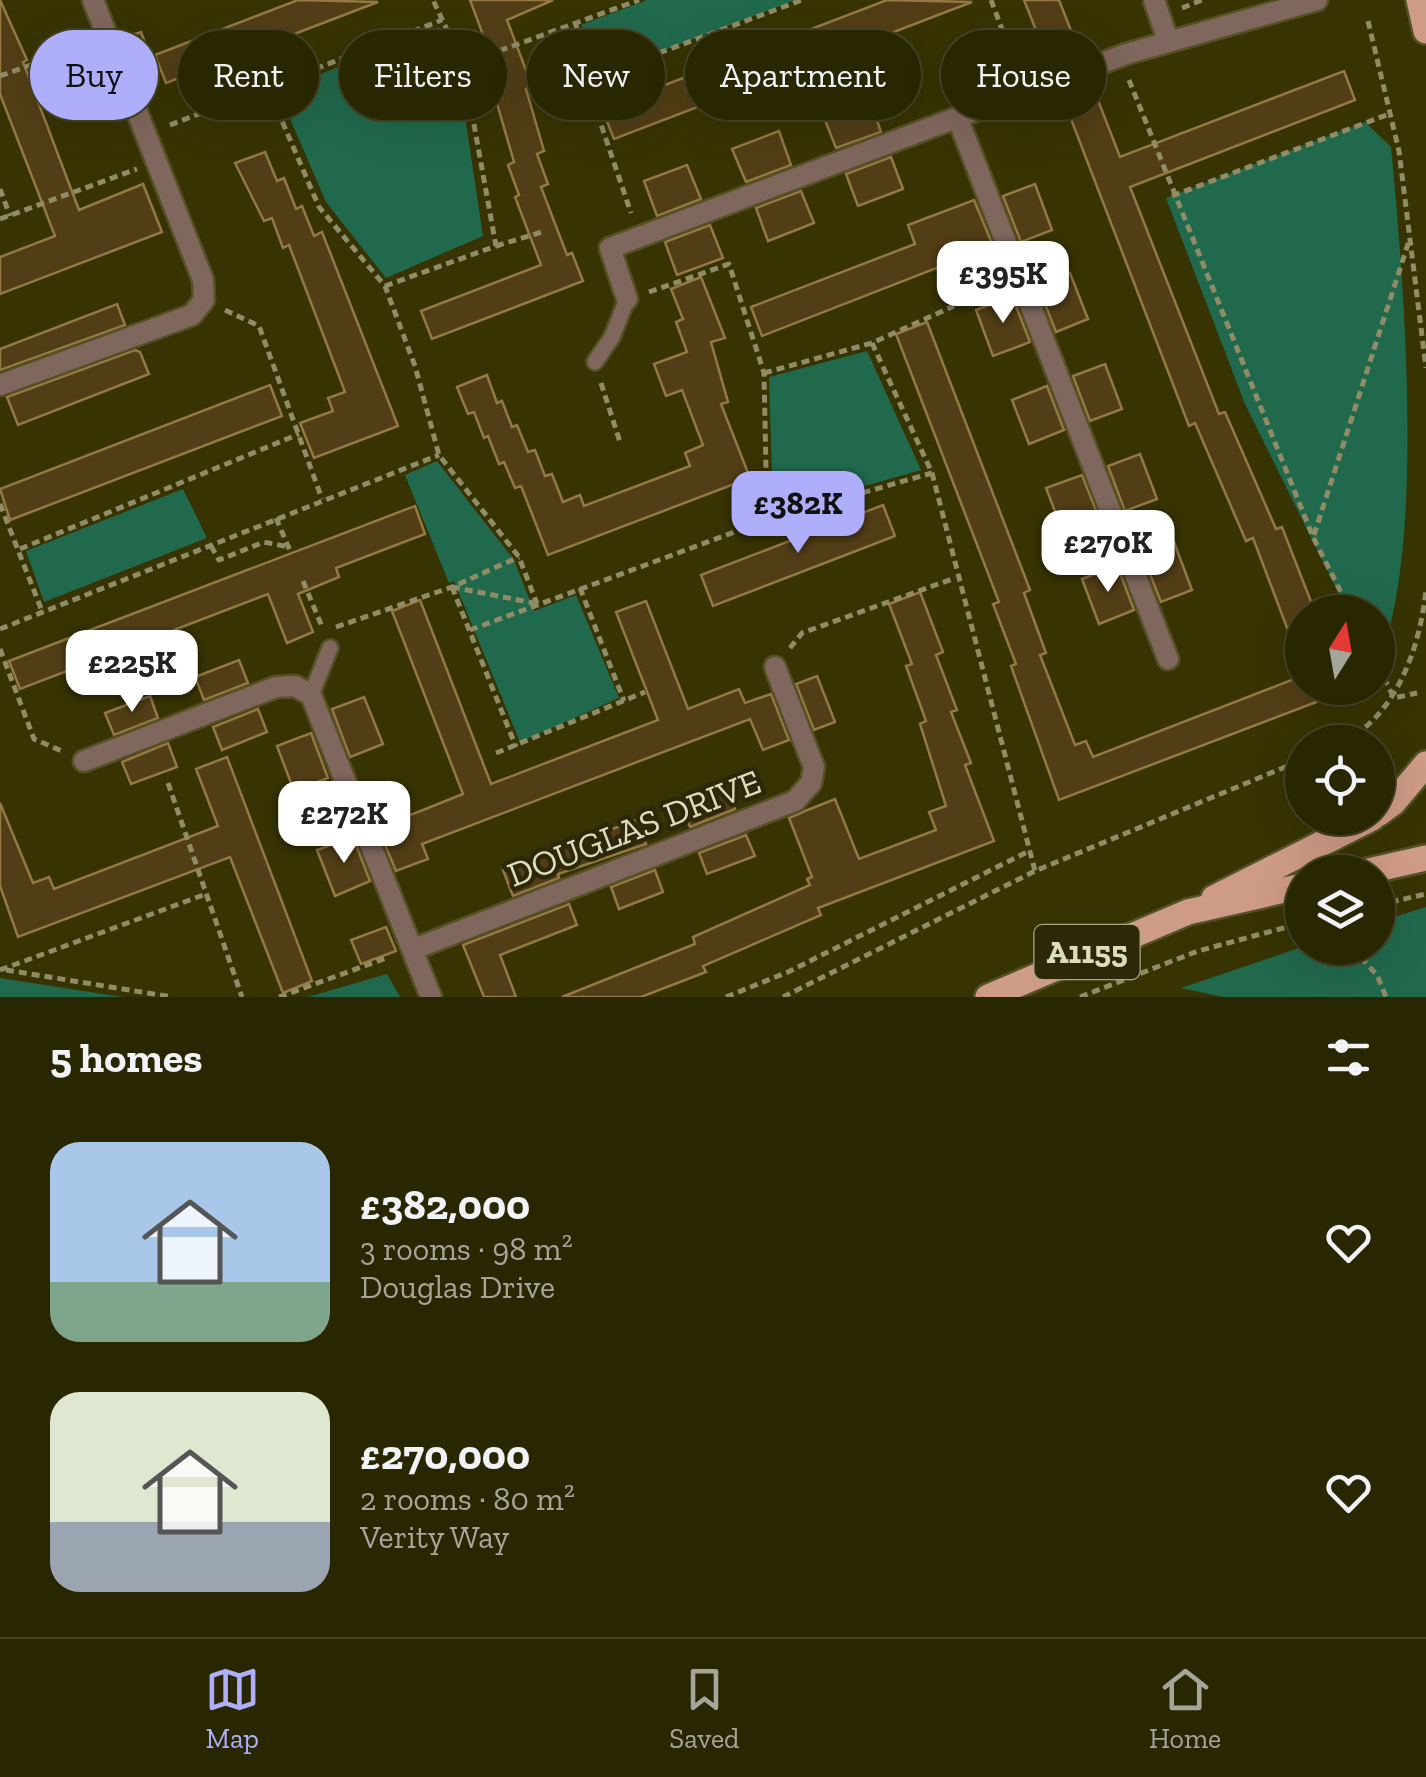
<!DOCTYPE html>
<meta charset="utf-8">
<style>
:root{--surface:#292602;--page:#312e0c;--text:#f1f3f6;--muted:#a5a599;--line:#454324;--accent:#aeaefb}
body{margin:0;font-family:"Zilla Slab",serif;background:var(--page);color:var(--text);height:100vh;display:flex;flex-direction:column;font-size:38px;white-space:nowrap}
*{box-sizing:border-box;margin:0}
p{font-size:32px;color:var(--muted)}
.icon{flex:none;width:55px;height:55px;fill:none;stroke:currentColor;stroke-width:2;stroke-linecap:round;stroke-linejoin:round}
.map{position:relative;height:997px;overflow:hidden}
.side{display:flex;flex-direction:column;background:var(--surface);flex:1}
.side>*{flex:none}
.banner{position:absolute;left:30px;top:30px;width:1368px;height:90px;display:flex;gap:20px}
.needle{width:65px;rotate:11deg}
.controls{position:absolute;left:1285px;top:595px;display:grid;gap:20px}
.controls a{display:grid;place-items:center;width:110px;height:110px;border-radius:50%;background:var(--surface);box-shadow:0 10px 40px #0002,0 0 0 2px var(--line);font-size:50px}
.price{position:absolute;translate:-50% -85px;padding:0 22px;border-radius:20px;background:#fff;color:#222;font-size:32px;line-height:65px;filter:drop-shadow(0 2px 5px #0008)}
.price::after{content:'';position:absolute;left:50%;top:60px;width:30px;height:22px;margin-left:-15px;background:inherit;clip-path:polygon(0 0,100% 0,50% 100%)}
.price.current{background:var(--accent);color:#111}
ul{padding:0;list-style:none}
li{display:flex;align-items:center;gap:30px;height:250px;padding:0 50px}
li span{display:grid;place-items:center;flex:none;width:280px;height:200px;border-radius:30px;color:#555}
li>.icon{margin-inline-start:auto}
span .icon{width:120px;height:120px;fill:#fffc;stroke-width:1}
li b{font-size:42px}
h2{display:flex;justify-content:space-between;align-items:center;height:120px;padding:0 50px;font-size:42px}
.chip{padding:0 35px;border-radius:45px;background:var(--surface);box-shadow:0 10px 40px #0002,0 0 0 2px var(--line);font-size:35px;line-height:90px}
.chip.current{background:var(--accent);color:#111}
.tab-bar{display:flex;justify-content:space-around;align-items:center;height:140px;border-top:2px solid var(--line);background:var(--surface);font-size:28px;color:var(--muted)}
.tab-bar a{display:grid;justify-items:center;gap:5px}
.tab-bar .current{color:var(--accent)}
.map>svg:first-child{display:block}
.green{fill:#21694d}
.building{fill:#523e16;stroke:#947944;stroke-width:2.5}
.lines{fill:none;stroke-linecap:round;stroke-linejoin:round}
.lane-casing{stroke:#555125;stroke-width:20}
.street-casing{stroke:#555125;stroke-width:25}
.primary-casing{stroke:#555125;stroke-width:30}
.path{stroke:#8f8c66;stroke-width:5;stroke-dasharray:8 5;stroke-linecap:butt}
.lane{stroke:#80675d;stroke-width:15}
.street{stroke:#80675d;stroke-width:20}
.primary{stroke:#ce9b86;stroke-width:25}
.labels{text-anchor:middle;stroke-width:9;stroke-linejoin:round;paint-order:stroke}
.shield{fill:#2c2809;stroke:#a9a688;stroke-width:2.5}
.shield-label{font-size:32px;font-weight:bold;fill:#dedcbe}
.street-label{font-size:35px;fill:#dedcbe;stroke:#2c2809}
</style>
<div class="map">
<svg width="1426" height="997" viewBox="0 0 1426 997">
<rect width="100%" height="100%" fill="#373303"/>
<g class="green">
<polygon points="647,0 795,0 597,76 581,25"/>
<polygon points="439,27 457,63 483,236 386,278 326,202 278,91"/>
<path d="M 1365,122 L 1391,147 C 1404,281 1426,552 1378,662 L 1378,612 L 1348,612 L 1245,404 L 1166,198 Z"/>
<polygon points="867,351 921,470 773,512 769,377"/>
<polygon points="437,461 514,560 534,611 576,595 619,698 520,742 454,581 449,583 405,475"/>
<polygon points="183,489 207,538 44,602 26,551"/>
<polygon points="1426,907 1426,997 1223,997 1181,988 1302,947 1378,948 1378,922"/>
<polygon points="387,974 400,997 308,997"/>
<polygon points="0,978 122,997 0,997"/>
</g>
<g class="building">
<polygon points="0,0 27,60 23,62 79,210 143,184 162,232 0,294 0,257 55,236 0,94"/>
<polygon points="298,0 378,2 166,83 155,55"/>
<polygon points="470,0 553,0 507,20 532,86 526,89 544,151 537,154 548,184 541,187 567,255 572,253 583,281 432,339 421,311 541,265 515,197 519,195 508,165 514,162 496,100 502,98 491,69 495,67"/>
<polygon points="887,0 972,2 614,139 602,109"/>
<polygon points="1024,0 1059,0 1081,56 1051,68"/>
<polygon points="141,32 149,54 132,61 123,38"/>
<polygon points="98,50 110,97 88,105 70,60"/>
<polygon points="1344,71 1355,100 1130,187 1219,414 1225,412 1276,529 1282,527 1315,612 1302,612 1300,662 1253,538 1246,541 1195,423 1189,426 1061,93 1091,82 1120,157"/>
<polygon points="869,97 881,132 836,148 823,115"/>
<polygon points="779,131 791,165 746,182 732,149"/>
<polygon points="265,152 277,181 284,178 296,209 302,206 314,236 322,232 398,426 314,458 300,423 333,411 328,398 345,392 289,245 283,248 272,218 264,221 235,163"/>
<polygon points="891,157 903,189 858,206 846,174"/>
<polygon points="687,165 701,199 657,216 644,181"/>
<polygon points="1035,184 1052,230 1021,242 1003,196"/>
<polygon points="801,191 814,223 768,241 756,208"/>
<polygon points="974,200 993,246 762,336 751,307 915,244 908,225"/>
<polygon points="710,225 723,258 677,275 665,242"/>
<polygon points="1070,273 1088,319 1056,332 1038,286"/>
<polygon points="701,277 725,338 711,342 728,402 721,404 750,478 548,555 521,486 515,488 504,462 499,464 488,436 484,438 474,412 468,414 457,387 487,375 497,403 502,401 512,427 517,425 528,452 535,450 545,476 552,474 563,502 580,495 584,506 690,466 685,453 703,445 682,390 666,396 654,364 687,352 676,322 683,319 671,289"/>
<polygon points="1012,296 1030,342 993,356 976,310"/>
<polygon points="117,304 125,325 0,370 0,349"/>
<polygon points="927,322 1030,590 1024,593 1046,653 1040,655 1075,745 1086,741 1093,757 1302,676 1302,688 1348,690 1059,800 1011,666 1016,664 993,604 999,602 896,334"/>
<polygon points="135,350 140,352 149,374 18,425 7,397"/>
<polygon points="1105,364 1122,409 1090,421 1073,376"/>
<polygon points="270,385 282,416 10,520 0,489"/>
<polygon points="1047,386 1064,430 1029,444 1012,400"/>
<polygon points="1140,454 1157,499 1125,511 1108,466"/>
<polygon points="1082,475 1099,518 1063,532 1046,488"/>
<polygon points="883,505 895,536 713,606 701,575"/>
<polygon points="415,506 425,534 336,568 339,577 298,594 313,632 287,643 268,594 20,689 9,661"/>
<polygon points="1174,542 1192,590 1161,602 1142,554"/>
<polygon points="1117,565 1134,610 1099,624 1082,579"/>
<polygon points="920,592 943,652 936,655 957,710 951,712 971,763 965,765 994,841 818,908 821,915 703,966 706,972 641,997 562,997 695,944 693,937 810,885 807,879 812,877 789,818 805,811 835,799 859,859 936,830 929,812 946,806 920,724 926,721 906,666 912,664 889,604"/>
<polygon points="420,600 491,784 658,720 616,612 646,601 688,709 739,689 745,703 771,694 789,740 763,750 750,719 422,844 428,859 396,871 378,828 463,794 392,611"/>
<polygon points="239,660 248,683 204,700 195,677"/>
<polygon points="817,676 835,722 814,730 796,684"/>
<polygon points="150,696 158,718 114,735 105,713"/>
<polygon points="364,697 383,744 350,757 332,709"/>
<polygon points="258,709 267,732 222,750 213,727"/>
<polygon points="311,733 328,778 294,791 277,746"/>
<polygon points="168,743 177,767 131,784 122,762"/>
<polygon points="227,757 312,981 283,993 230,857 18,937 0,886 0,803 33,883 49,877 54,889 218,826 196,769"/>
<polygon points="726,784 735,809 690,827 679,801"/>
<polygon points="636,820 646,844 558,874 559,878 513,896 503,870"/>
<polygon points="746,835 755,856 707,874 699,853"/>
<polygon points="353,837 370,881 335,896 317,850"/>
<polygon points="655,870 663,892 619,909 611,887"/>
<polygon points="569,904 577,925 500,955 516,997 484,997 463,945"/>
<polygon points="386,927 396,951 361,964 351,940"/>
</g>
<g class="lines">
<defs>
<g id="lane">
<polyline points="595,362 612,337 627,299"/>
<polyline points="311,695 330,648"/>
</g>
<g id="street">
<polyline points="1154,0 1168,40"/>
<polyline points="958,119 1168,659"/>
<polyline points="627,299 610,248 1126,54 1317,0"/>
<polyline points="0,385 192,315 204,300 203,280 93,0"/>
<polyline points="84,761 276,687 295,686 311,695 431,997"/>
<polyline points="414,949 795,801 811,783 814,767 775,667"/>
</g>
<g id="primary">
<polyline points="1419,0 1426,31"/>
<polyline points="1378,814 1393,803 1426,764"/>
<polyline points="1364,872 1426,858"/>
<polyline points="1214,898 1372,818"/>
<polyline points="988,997 1188,912 1302,886"/>
</g>
</defs>
<use href="#lane" class="lane-casing"/>
<use href="#street" class="street-casing"/>
<use href="#primary" class="primary-casing"/>
<g class="path">
<polyline points="991,0 1017,69"/>
<polyline points="1182,8 1202,0"/>
<polyline points="1368,21 1399,151 1426,368"/>
<polyline points="576,25 586,80 631,213"/>
<polyline points="463,64 639,0"/>
<polyline points="0,76 84,46"/>
<polyline points="586,80 802,0"/>
<polyline points="1129,80 1313,537 1351,612"/>
<polyline points="267,86 319,207 385,286 415,366 439,455 519,557 537,604"/>
<polyline points="170,125 442,20"/>
<polyline points="0,189 10,216"/>
<polyline points="1172,196 1389,114"/>
<polyline points="0,219 137,169"/>
<polyline points="496,246 545,231"/>
<polyline points="385,286 496,246 463,64 433,0"/>
<polyline points="649,292 729,264 764,373 767,520"/>
<polyline points="225,310 259,326 322,499"/>
<polyline points="872,343 932,473 1035,871"/>
<polyline points="764,373 872,343 954,306"/>
<polyline points="601,383 620,442"/>
<polyline points="0,504 42,611"/>
<polyline points="276,518 291,553"/>
<polyline points="1314,535 1409,241"/>
<polyline points="211,546 219,560 264,542 289,547"/>
<polyline points="20,549 299,434"/>
<polyline points="303,581 323,629"/>
<polyline points="452,587 516,747"/>
<polyline points="452,587 534,603"/>
<polyline points="580,588 624,701"/>
<polyline points="336,627 452,587 519,557"/>
<polyline points="0,629 439,455"/>
<polyline points="470,630 767,520 932,473"/>
<polyline points="790,648 802,633 955,578"/>
<polyline points="0,649 34,739 62,751"/>
<polyline points="1378,666 1394,698 1417,693"/>
<path d="M 1344,742 C 1397,713 1419,650 1426,591"/>
<polyline points="496,753 645,692"/>
<polyline points="168,783 242,997"/>
<polyline points="1378,905 1426,894"/>
<polyline points="1352,948 1377,975 1386,997"/>
<polyline points="0,970 206,894"/>
<polyline points="6,970 172,997"/>
<polyline points="279,997 389,957"/>
<polyline points="726,997 788,972 1029,851"/>
<polyline points="783,997 1035,871 1302,760"/>
<polyline points="1080,997 1198,951 1302,923"/>
</g>
<use href="#lane" class="lane"/>
<use href="#street" class="street"/>
<use href="#primary" class="primary"/>
</g>
<g class="labels">
<rect class="shield" x="1034.5" y="925" width="105" height="54" rx="8"/>
<g class="shield-label">
<text x="1087" y="963">A1155</text>
</g>
<g class="street-label">
<text transform="translate(634 828) rotate(-21)" y="12">DOUGLAS DRIVE</text>
</g>
</g>
</svg>
<div class="controls">
<a><svg class="needle" viewBox="-14 -14 28 28"><path d="M0-13l5 13h-10z" fill="#e53935"/><path d="M0 13l5-13h-10z" fill="#a5a599"/></svg></a>
<a><svg class="icon" aria-label="locate" viewBox="0 0 24 24"><circle cx="12" cy="12" r="6"/><path d="M12 2v4M12 18v4M2 12h4M18 12h4"/></svg></a>
<a><svg class="icon" aria-label="layers" viewBox="0 0 24 24"><path d="M12 4l9 5-9 5-9-5zM3 14l9 5 9-5"/></svg></a>
</div>
<b class="price" style="left:1003px;top:326px">£395K</b>
<b class="price current" style="left:798px;top:556px">£382K</b>
<b class="price" style="left:1108px;top:595px">£270K</b>
<b class="price" style="left:132px;top:715px">£225K</b>
<b class="price" style="left:344px;top:866px">£272K</b>
<div class="banner">
<a class="chip current">Buy</a>
<a class="chip">Rent</a>
<a class="chip">Filters</a>
<a class="chip">New</a>
<a class="chip">Apartment</a>
<a class="chip">House</a>
</div>
</div>
<section class="side">
<h2>5 homes<svg class="icon" aria-label="filters" viewBox="0 0 24 24"><path d="M4 7h16M4 17h16"/><circle cx="9" cy="7" r="2"/><circle cx="15" cy="17" r="2"/></svg></h2>
<ul>
<li><span style="background:linear-gradient(#a9c7e8 70%,#7fa58c 0)"><svg class="icon" aria-label="home" viewBox="0 0 24 24"><path d="M3 11l9-7 9 7M6 9v11h12V9"/></svg></span><div><b>£382,000</b><p>3 rooms · 98 m²</p><p>Douglas Drive</p></div><svg class="icon" aria-label="heart" viewBox="0 0 24 24"><path d="M12 20l-8-8c-3-5 5-10 8-4 3-6 11-1 8 4z"/></svg></li>
<li><span style="background:linear-gradient(#dfe7d0 65%,#9aa5b1 0)"><svg class="icon" aria-label="home" viewBox="0 0 24 24"><path d="M3 11l9-7 9 7M6 9v11h12V9"/></svg></span><div><b>£270,000</b><p>2 rooms · 80 m²</p><p>Verity Way</p></div><svg class="icon" aria-label="heart" viewBox="0 0 24 24"><path d="M12 20l-8-8c-3-5 5-10 8-4 3-6 11-1 8 4z"/></svg></li>
</ul>
</section>
<nav class="tab-bar">
<a class="current"><svg class="icon" aria-label="map" viewBox="0 0 24 24"><path d="M3 6l6-2 6 2 6-2v14l-6 2-6-2-6 2zM9 4v14M15 6v14"/></svg>Map</a>
<a><svg class="icon" aria-label="saved" viewBox="0 0 24 24"><path d="M7 4h10v16l-5-4-5 4z"/></svg>Saved</a>
<a><svg class="icon" aria-label="home" viewBox="0 0 24 24"><path d="M3 11l9-7 9 7M6 9v11h12V9"/></svg>Home</a>
</nav>
